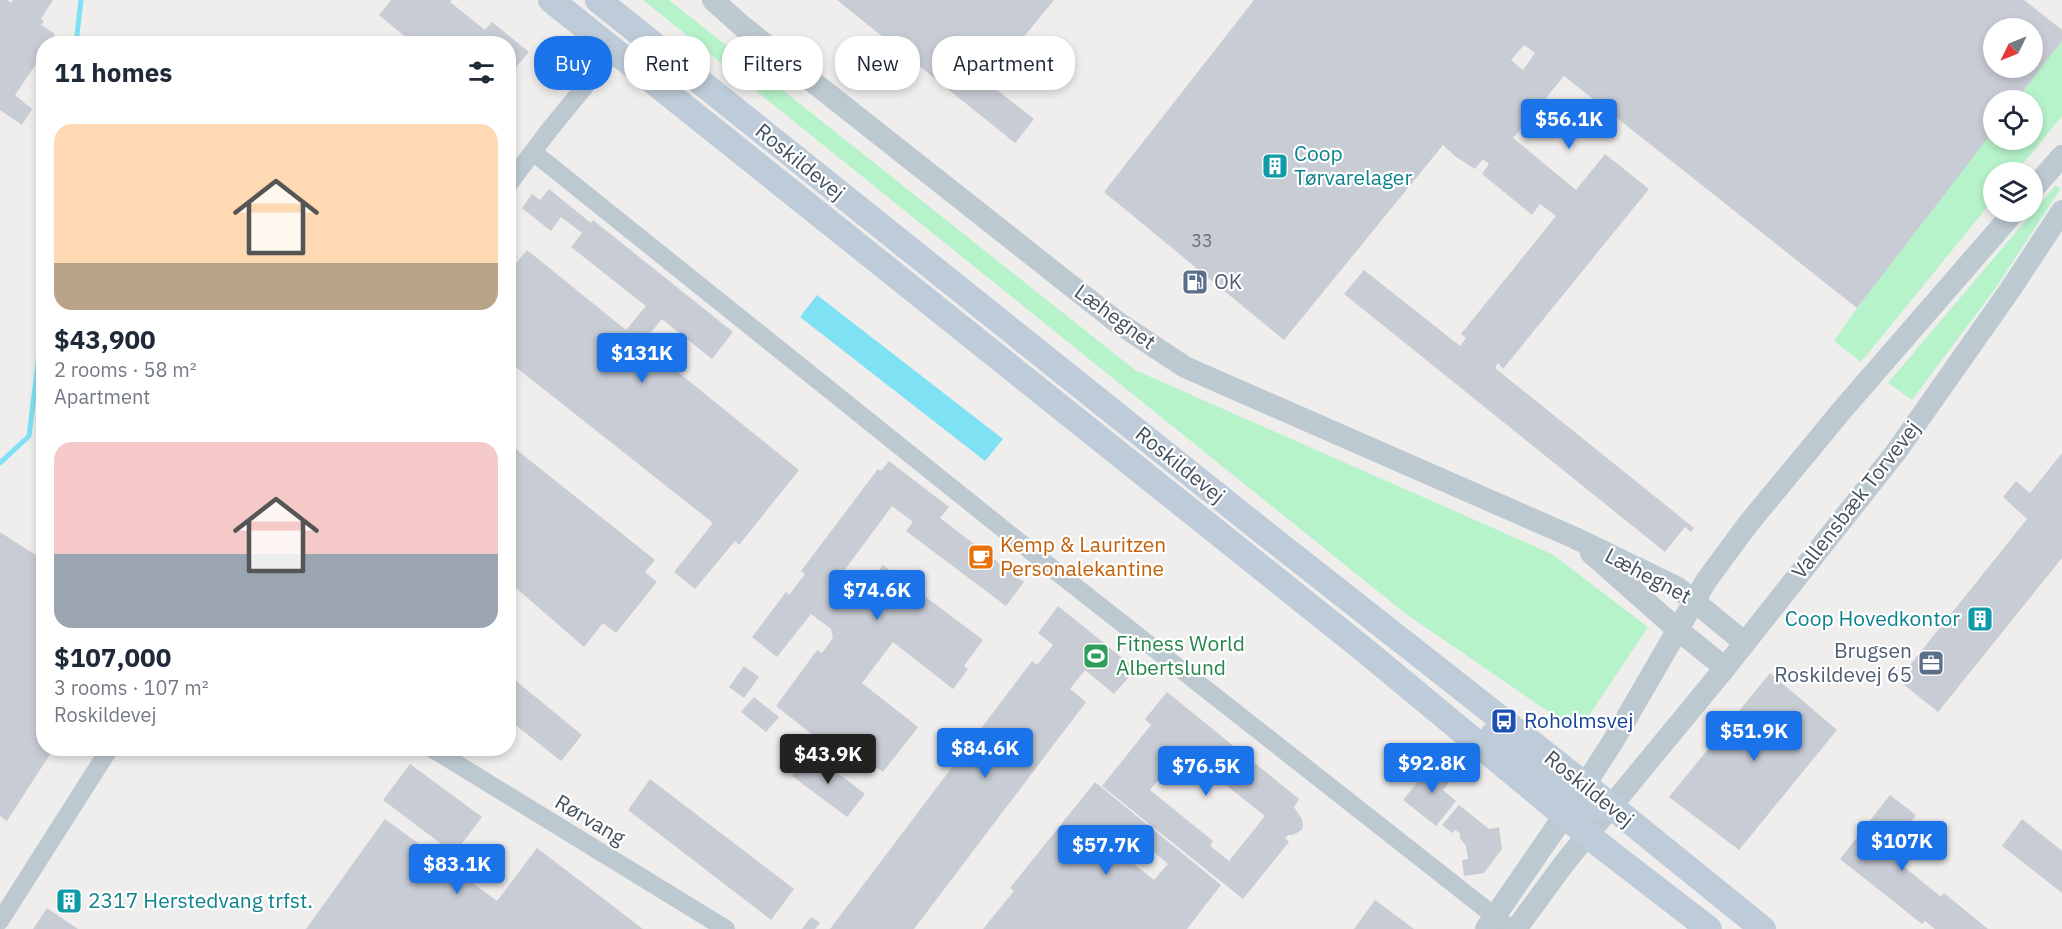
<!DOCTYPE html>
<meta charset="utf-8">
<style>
:root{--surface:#fff;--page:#f2f2f3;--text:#1f2937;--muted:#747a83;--accent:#1a73e8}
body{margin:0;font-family:"IBM Plex Sans",sans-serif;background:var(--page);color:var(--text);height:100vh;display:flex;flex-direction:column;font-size:22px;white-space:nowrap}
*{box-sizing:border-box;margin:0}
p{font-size:20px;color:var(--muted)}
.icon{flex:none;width:33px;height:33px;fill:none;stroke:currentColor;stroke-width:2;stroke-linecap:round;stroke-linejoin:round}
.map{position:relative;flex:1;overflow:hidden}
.panel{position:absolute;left:36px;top:36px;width:480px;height:720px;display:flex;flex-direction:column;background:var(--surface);border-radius:24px;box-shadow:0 3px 9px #0003}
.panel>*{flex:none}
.banner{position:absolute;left:534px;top:36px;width:570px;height:54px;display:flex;gap:12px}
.needle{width:39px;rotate:227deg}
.buttons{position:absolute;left:1983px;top:18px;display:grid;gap:12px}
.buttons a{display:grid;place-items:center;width:60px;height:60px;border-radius:50%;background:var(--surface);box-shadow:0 3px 9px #0003;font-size:30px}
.price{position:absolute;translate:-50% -51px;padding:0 14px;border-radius:6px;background:var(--accent);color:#fff;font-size:20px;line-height:39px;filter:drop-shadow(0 2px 3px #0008)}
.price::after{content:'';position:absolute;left:50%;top:36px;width:18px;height:14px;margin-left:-9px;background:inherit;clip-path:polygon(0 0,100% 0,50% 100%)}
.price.selected{background:#222;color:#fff}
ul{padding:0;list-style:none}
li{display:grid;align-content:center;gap:12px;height:318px;padding:0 18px}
li span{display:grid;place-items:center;height:186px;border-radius:18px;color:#555}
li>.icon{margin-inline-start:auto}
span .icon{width:108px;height:108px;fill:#fffc;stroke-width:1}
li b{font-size:26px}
h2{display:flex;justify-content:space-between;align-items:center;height:72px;padding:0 18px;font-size:26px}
.chip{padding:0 21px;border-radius:24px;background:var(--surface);box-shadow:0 3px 9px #0003;font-size:21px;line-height:54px}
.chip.selected{background:var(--accent);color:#fff}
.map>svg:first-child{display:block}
.green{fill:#b6f3ca}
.water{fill:#7fe2f4}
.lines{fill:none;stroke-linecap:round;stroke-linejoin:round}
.stream{stroke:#7fe2f4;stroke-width:5}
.building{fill:#c8ccd4;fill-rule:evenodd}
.minor{stroke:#bcc9d1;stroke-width:18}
.tertiary{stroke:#bcc9d1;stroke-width:22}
.secondary{stroke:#beccd9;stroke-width:26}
.labels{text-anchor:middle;stroke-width:4.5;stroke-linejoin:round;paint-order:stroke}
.number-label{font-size:18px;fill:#65707b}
.culture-label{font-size:21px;fill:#0d838f;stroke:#fff;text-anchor:start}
.street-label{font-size:21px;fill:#44525d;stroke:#fff}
.service-label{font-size:21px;fill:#4e5e75;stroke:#fff;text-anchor:start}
.food-label{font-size:21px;fill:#c56008;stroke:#fff;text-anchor:start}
.leisure-label{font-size:21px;fill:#27864d;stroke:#fff;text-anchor:start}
.transit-label{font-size:21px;fill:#164399;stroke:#fff;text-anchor:start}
</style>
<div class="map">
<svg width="2062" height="929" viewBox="0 0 2062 929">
<rect width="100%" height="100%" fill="#f0eded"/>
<g class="green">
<polygon points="643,0 669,0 1135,370 1552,554 1648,627 1578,732 1406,614"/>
<polygon points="2062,41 2062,116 2016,172 1994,172 1993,200 1861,362 1834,341 1857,308 1993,130 1994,140 2032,140 2032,100 2016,100"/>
<polygon points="2055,186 2061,188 1995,289 1912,400 1888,383"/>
</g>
<polygon class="water" points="817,295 1003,439 985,461 800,317"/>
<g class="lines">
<g class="stream">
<polyline points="76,44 81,0"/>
<polyline points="0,463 29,436 44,315"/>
</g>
</g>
<g class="building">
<polygon points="0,0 7,0 11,3 13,0 53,0 41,19 44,21 41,25 55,34 49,44 44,44 44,52 15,95 32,109 22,125 0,110"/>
<polygon points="391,0 452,0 450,2 485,30 492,22 529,52 508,76 508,44 426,44 420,39 414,44 379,15"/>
<polygon points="837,0 1054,0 987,82 1034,119 1015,143"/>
<path d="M 1254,0 L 2024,0 L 2062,30 L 2062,41 L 2016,100 L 1994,100 L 1994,130 L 1857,308 L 1564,76 L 1513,138 L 1576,190 L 1605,154 L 1649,189 L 1503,369 L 1498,363 L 1495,368 L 1694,528 L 1691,532 L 1685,527 L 1665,552 L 1344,294 L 1364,270 L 1460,346 L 1466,338 L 1461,334 L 1556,216 L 1540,204 L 1532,215 L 1482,174 L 1489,164 L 1483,159 L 1475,169 L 1456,157 L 1443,145 L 1284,340 L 1104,192 ZM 1994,28 L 2032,28 L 2032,68 L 1994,68 ZM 1524,45 L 1535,53 L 1523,70 L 1511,60 Z"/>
<polygon points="549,189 591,223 593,220 733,332 712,359 662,319 642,343 799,470 739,545 735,541 695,589 674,572 713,523 508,361 508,273 527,250 626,330 646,306 571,247 582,233 561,217 551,231 522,208 532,194 540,200"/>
<polygon points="508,443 655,560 645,572 657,582 616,633 603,623 584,647 508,581"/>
<polygon points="2062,453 2062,558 1938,712 1898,680 2027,519 2003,497 2016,481 2030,493"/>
<polygon points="889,461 949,507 940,518 1024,582 1006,606 906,531 913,522 892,506 832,587 853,603 883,565 983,640 964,666 968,669 953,689 893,642 862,683 918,727 883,772 848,747 841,757 776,706 817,650 822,653 833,638 831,629 811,614 777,657 752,637 786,592 789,595 805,574 801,571 878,469 881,471"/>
<polygon points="0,532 37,556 44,547 44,748 54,748 7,821 0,816"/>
<polygon points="1058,606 1136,669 1114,694 1085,670 1070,689 1086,702 914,929 830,929 1032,661 1037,665 1053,645 1038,633"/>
<polygon points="744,666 759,677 744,698 729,687"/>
<polygon points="1770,673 1837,730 1739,850 1669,797"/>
<polygon points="511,677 582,735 561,761 508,719 508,680"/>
<path d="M 1167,692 L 1299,799 L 1294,807 L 1302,819 L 1303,825 L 1302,830 L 1293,835 L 1288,835 L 1285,838 L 1289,842 L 1243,899 L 1102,786 L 1151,725 L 1145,719 ZM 1182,750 L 1265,816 L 1229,861 L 1210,846 L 1213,841 L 1150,790 Z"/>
<polygon points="754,697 779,717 766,732 741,712"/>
<polygon points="810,752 865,794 847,817 792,776"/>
<polygon points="1436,760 1455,775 1443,790 1456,801 1436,826 1403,800"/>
<polygon points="410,764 482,817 451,858 441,851 444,846 383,800"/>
<polygon points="650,779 794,889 771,920 628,810"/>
<path d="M 1095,782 L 1221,885 L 1187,929 L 983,929 L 1014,891 L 1010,888 ZM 1148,847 L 1168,864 L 1154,880 L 1134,864 Z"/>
<polygon points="1890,795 1916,815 1892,847 1882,839 1877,845 1941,897 1944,893 1988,929 1935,929 1925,921 1922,924 1840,859"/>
<polygon points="1459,805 1489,829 1499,827 1502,849 1484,873 1464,876 1462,860 1468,859 1466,846 1460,838 1460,833 1455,830 1452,833 1442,825"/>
<polygon points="385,819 497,901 537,848 643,929 306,929"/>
<polygon points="2022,819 2062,851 2062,893 2002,846"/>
<polygon points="65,892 78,901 73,909 59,900"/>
<polygon points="1375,900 1414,929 1354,929"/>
<polygon points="47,908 78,929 33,929"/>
<polygon points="811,917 820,923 815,929 802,929"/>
</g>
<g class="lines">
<g class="minor">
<polyline points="533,152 1053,569 1511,929"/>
<polyline points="508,185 550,129 614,51"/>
<polyline points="431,748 726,929"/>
<polyline points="0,921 110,748"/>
</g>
<g class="tertiary">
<polyline points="713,0 742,26 1117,322 1185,367 1575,538 1678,588 1745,643"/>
<polyline points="2032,190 2062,156"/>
<polyline points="1591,553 1678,630 1725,668"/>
<polyline points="1486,929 1575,800 1612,743 1706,581 1748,524 1843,409 2014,212"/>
<polyline points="1516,929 1566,861 1725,668 1896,452 2010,290 2062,211"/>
</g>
<g class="secondary">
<polyline points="551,0 1362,648 1600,845 1709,929"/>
<polyline points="598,0 1257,527 1585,785 1763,929"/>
<polyline points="1493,735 1575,800 1593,806 1610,806"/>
</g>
</g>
<defs>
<symbol id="building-square" viewBox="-11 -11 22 22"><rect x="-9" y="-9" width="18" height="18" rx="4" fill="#0f9aa8" stroke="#fff"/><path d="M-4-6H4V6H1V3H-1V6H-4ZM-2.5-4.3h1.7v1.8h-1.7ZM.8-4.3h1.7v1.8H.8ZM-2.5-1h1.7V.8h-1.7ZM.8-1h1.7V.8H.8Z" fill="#fff"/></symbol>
<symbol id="fuel-square" viewBox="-11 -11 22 22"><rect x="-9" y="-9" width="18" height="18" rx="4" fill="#5c6f8a" stroke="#fff"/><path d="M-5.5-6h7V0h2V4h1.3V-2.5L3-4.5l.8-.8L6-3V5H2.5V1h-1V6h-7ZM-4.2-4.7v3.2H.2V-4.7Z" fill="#fff"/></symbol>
<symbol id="cafe-square" viewBox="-11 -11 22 22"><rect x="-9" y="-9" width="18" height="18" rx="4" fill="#e8710a" stroke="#fff"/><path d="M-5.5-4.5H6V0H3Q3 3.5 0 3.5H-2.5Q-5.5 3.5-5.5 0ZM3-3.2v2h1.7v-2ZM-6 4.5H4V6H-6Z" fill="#fff"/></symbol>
<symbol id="stadium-square" viewBox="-11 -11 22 22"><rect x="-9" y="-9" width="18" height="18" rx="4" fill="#2e9e5b" stroke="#fff"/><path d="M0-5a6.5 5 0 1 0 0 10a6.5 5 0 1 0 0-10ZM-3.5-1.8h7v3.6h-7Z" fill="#fff"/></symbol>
<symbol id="office-square" viewBox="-11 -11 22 22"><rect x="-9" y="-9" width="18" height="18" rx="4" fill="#5c6f8a" stroke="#fff"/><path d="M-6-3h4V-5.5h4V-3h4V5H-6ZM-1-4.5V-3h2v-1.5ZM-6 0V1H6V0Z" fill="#fff"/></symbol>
<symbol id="bus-square" viewBox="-11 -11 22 22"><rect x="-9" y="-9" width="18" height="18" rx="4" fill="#1a4fb4" stroke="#fff"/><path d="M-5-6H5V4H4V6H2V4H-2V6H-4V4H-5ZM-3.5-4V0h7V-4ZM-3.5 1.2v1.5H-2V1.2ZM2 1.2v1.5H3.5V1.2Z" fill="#fff"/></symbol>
</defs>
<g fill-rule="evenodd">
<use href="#building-square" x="1260" y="151" width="30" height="30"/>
<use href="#fuel-square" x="1180" y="267" width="30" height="30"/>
<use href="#cafe-square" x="966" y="542" width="30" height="30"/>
<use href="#building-square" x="1965" y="604" width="30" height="30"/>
<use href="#stadium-square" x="1081" y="641" width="30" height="30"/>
<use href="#office-square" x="1916" y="648" width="30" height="30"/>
<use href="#bus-square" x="1489" y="706" width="30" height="30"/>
<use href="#building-square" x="54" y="886" width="30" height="30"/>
</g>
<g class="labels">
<g class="number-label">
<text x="1202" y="247">33</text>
</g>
<g class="culture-label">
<text x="1294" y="161">Coop<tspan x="1294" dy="24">Tørvarelager</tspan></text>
<text x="1960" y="626" text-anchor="end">Coop Hovedkontor</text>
<text x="88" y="908">2317 Herstedvang trfst.</text>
</g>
<g class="street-label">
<text transform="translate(800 162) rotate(39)" y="7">Roskildevej</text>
<text transform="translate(1115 317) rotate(36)" y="7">Læhegnet</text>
<text transform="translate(1180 465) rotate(39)" y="7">Roskildevej</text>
<text transform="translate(1856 500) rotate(-52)" y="7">Vallensbæk Torvevej</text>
<text transform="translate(1648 576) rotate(28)" y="7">Læhegnet</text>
<text transform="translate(1589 789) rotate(39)" y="7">Roskildevej</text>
<text transform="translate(590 820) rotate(31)" y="7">Rørvang</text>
</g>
<g class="service-label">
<text x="1214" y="289">OK</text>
<text x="1912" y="658" text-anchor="end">Brugsen<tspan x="1912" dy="24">Roskildevej 65</tspan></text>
</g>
<g class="food-label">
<text x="1000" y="552">Kemp &amp; Lauritzen<tspan x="1000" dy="24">Personalekantine</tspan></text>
</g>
<g class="leisure-label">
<text x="1116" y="651">Fitness World<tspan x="1116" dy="24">Albertslund</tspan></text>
</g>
<g class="transit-label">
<text x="1524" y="728">Roholmsvej</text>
</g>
</g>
</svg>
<div class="buttons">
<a><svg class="needle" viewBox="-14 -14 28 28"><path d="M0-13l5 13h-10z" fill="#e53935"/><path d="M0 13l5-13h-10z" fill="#747a83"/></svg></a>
<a><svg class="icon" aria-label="locate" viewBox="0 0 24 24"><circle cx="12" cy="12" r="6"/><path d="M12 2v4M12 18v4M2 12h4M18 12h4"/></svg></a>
<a><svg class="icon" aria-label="layers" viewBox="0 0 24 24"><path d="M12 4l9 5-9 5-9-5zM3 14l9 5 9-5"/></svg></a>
</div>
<b class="price" style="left:1569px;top:150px">$56.1K</b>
<b class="price" style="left:642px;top:384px">$131K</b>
<b class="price" style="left:877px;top:621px">$74.6K</b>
<b class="price" style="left:1754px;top:762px">$51.9K</b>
<b class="price" style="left:985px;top:779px">$84.6K</b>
<b class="price selected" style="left:828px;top:785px">$43.9K</b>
<b class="price" style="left:1432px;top:794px">$92.8K</b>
<b class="price" style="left:1206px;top:797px">$76.5K</b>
<b class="price" style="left:1902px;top:872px">$107K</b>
<b class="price" style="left:1106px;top:876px">$57.7K</b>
<b class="price" style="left:457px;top:895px">$83.1K</b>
<div class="banner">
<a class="chip selected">Buy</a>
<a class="chip">Rent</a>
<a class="chip">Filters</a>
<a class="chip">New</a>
<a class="chip">Apartment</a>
</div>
<section class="panel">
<h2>11 homes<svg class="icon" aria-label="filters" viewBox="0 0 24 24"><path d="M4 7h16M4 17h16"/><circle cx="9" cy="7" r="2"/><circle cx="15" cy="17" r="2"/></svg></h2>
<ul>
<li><span style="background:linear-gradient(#ffd9b3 75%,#b9a48a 0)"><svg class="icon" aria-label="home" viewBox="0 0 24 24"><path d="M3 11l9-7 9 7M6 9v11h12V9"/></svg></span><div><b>$43,900</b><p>2 rooms · 58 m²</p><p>Apartment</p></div></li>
<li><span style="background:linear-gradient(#f6c9c9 60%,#9aa5b1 0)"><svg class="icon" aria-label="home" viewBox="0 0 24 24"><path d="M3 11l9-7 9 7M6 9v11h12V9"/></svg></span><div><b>$107,000</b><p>3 rooms · 107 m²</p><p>Roskildevej</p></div></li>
</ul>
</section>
</div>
